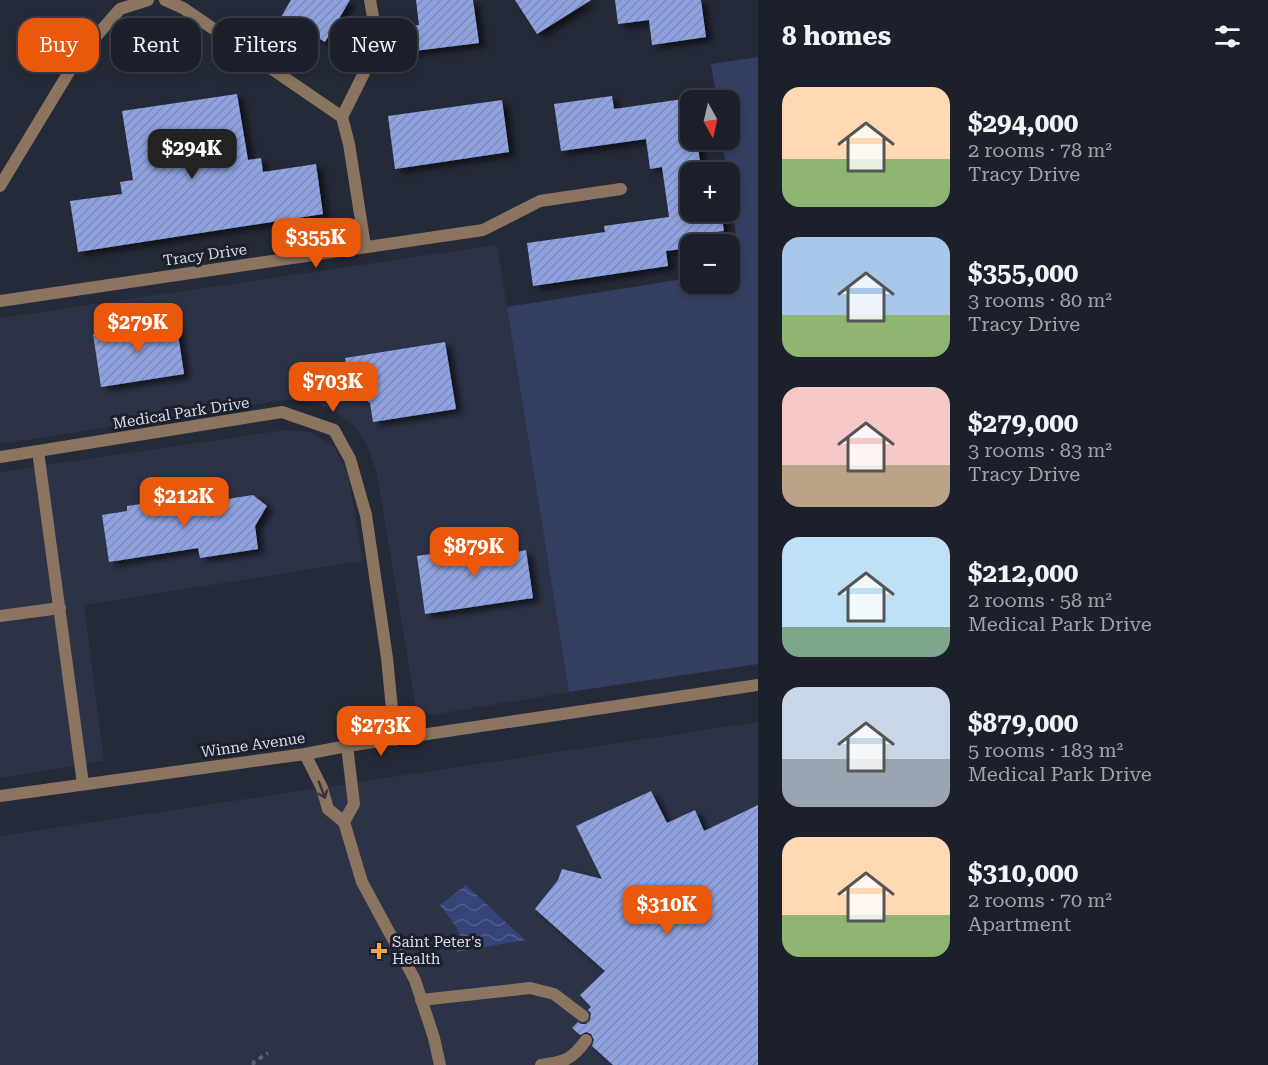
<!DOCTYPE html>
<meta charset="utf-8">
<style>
:root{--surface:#1c202a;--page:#292d36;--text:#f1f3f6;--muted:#a0a3a8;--line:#3a3e47;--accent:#ea580c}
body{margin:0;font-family:"Roboto Serif",serif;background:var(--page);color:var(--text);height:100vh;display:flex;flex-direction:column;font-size:22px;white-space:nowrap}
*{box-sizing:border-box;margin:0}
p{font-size:20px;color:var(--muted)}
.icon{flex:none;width:33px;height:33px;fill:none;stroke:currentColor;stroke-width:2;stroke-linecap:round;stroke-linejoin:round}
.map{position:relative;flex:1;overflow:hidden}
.panel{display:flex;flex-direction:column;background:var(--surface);width:510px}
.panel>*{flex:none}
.guide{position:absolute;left:18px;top:18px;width:570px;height:54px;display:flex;gap:12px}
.needle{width:39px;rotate:172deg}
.controls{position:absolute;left:680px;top:90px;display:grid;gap:12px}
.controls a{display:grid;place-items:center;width:60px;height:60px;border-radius:12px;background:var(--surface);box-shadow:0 3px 9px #0003,0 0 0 2px var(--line);font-size:30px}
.price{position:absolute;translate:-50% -51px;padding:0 14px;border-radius:12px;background:var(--accent);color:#fff;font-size:20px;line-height:39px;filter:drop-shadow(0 2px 3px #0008)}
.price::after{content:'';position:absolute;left:50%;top:36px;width:18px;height:14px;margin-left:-9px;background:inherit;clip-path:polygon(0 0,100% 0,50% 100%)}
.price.current{background:#222;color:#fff}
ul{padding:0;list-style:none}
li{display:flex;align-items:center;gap:18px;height:150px;padding:0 24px}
li span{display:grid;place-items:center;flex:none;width:168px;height:120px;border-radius:18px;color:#555}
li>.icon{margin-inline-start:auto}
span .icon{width:72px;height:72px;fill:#fffc;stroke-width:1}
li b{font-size:26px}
h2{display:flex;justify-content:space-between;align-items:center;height:72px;padding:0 24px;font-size:26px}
.pill{padding:0 21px;border-radius:18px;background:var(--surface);box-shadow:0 3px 9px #0003,0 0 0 2px var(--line);font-size:21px;line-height:54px}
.pill.current{background:var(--accent);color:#fff}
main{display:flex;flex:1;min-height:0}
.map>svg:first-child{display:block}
.built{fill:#2c3347}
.green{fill:#343e61}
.water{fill:url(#water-waves)}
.building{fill:url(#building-hatch);filter:url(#shadow)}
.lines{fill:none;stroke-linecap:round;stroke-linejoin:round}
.path{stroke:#5c616e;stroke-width:4;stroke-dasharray:4.5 4.5;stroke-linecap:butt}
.service{stroke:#8b7560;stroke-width:12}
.minor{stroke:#8b7560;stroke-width:12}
.oneway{stroke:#38353a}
.poi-dot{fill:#f6a247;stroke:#1c202e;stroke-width:2}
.labels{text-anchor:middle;stroke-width:6;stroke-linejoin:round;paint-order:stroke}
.street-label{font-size:15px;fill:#dadee7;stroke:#1c202e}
.poi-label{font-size:15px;fill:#dadee7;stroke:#1c202e;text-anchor:start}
</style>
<main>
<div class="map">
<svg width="758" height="1065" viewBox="0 0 758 1065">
<defs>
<pattern id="water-waves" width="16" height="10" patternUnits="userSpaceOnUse" patternTransform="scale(1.5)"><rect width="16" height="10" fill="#364479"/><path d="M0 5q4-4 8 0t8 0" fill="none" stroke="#525f8c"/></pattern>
<pattern id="building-hatch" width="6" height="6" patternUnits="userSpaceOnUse" patternTransform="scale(1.5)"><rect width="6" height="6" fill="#90a3e0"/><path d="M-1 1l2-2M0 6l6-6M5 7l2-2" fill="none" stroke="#7c8bb9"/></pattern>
<filter id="shadow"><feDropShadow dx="6" dy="4" stdDeviation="3" flood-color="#0009"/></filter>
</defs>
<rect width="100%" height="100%" fill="#252a38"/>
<g class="built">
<polygon points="497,245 569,692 431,715 420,712 415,704 377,474 368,447 356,428 337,413 317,404 297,400 284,400 0,444 0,318"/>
<polygon points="285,430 311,432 335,448 348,475 363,561 84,605 104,761 0,778 0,472"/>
<polygon points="758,722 758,1065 0,1065 0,836"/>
</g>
<polygon class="green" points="758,57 758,664 569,692 507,307 690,278 690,284 729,284 729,272 741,270 729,187 729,172 727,172 722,140 729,140 729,100 717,100 711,64"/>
<polygon class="water" points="466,885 525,940 456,952 464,945 457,928 440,905"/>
<g class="building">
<polygon points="291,0 350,0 325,42 281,17"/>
<polygon points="416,0 473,0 479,43 406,52 402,27 419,25"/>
<polygon points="515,0 591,0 537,34"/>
<polygon points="615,0 701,0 706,37 652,45 649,20 618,24"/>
<polygon points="237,94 248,160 261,158 263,172 316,164 323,214 78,252 70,201 122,194 120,182 133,180 122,111"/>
<polygon points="612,96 614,109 690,98 690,140 697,140 700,162 690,163 690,212 721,212 724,231 714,232 716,244 690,244 690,248 666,251 668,266 533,286 527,243 605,232 604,226 669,217 662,167 650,169 646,139 561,151 554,104"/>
<polygon points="502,100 509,152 395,169 388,116"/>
<polygon points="176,321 184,374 101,387 93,334"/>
<polygon points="445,342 456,409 373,422 370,403 350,388 345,358"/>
<polygon points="253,495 267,506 255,526 258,549 200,558 198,548 109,562 102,515 127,511 127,506 169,500 170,508"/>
<polygon points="510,542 512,553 526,550 533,598 425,614 417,556"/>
<polygon points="651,791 667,823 695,810 704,831 758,805 758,1065 613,1065 592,1046 594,1040 591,1034 586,1032 580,1035 572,1028 578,1022 581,1024 586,1024 590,1020 591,1013 588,1010 591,1007 580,995 605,971 535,909 558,880 562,869 602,879 576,826"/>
</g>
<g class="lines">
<polyline class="path" points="253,1065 254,1062 268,1053"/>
<g class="service">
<polyline points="342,117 369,63 373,17 370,0"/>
<polyline points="38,451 83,784"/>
<polyline points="0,616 60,608"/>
<polyline points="305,754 322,788 328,809 344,822 362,882 415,980 434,1038 440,1065"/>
<polyline points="344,822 354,804 347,746"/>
<polyline points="421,1000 530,988 554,994 583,1016"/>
<path d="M 541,1065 C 564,1062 572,1060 586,1040"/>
</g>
<g class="minor">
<polyline points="165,0 183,8 342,117 349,144 365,246"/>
<polyline points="0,186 78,57 120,9 148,0"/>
<polyline points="0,301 483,230 540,201 621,189"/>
<polyline points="0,457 282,412 334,430 350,459 366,515 387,658 395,740"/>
<polyline points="0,796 305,754 347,746 758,685"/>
</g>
</g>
<defs><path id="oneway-shaft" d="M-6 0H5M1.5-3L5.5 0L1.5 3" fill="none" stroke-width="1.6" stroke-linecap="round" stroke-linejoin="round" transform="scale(1.5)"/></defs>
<use class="oneway" href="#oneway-shaft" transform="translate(322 790) rotate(69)"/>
<path class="poi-dot" d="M376 942h6v6h6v6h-6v6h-6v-6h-6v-6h6z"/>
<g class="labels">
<g class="street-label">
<text transform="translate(205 255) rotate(-8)" y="5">Tracy Drive</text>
<text transform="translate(181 413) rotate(-9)" y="5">Medical Park Drive</text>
<text transform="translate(253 745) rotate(-8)" y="5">Winne Avenue</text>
</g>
<g class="poi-label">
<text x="392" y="947">Saint Peter's<tspan x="392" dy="17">Health</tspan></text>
</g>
</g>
</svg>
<div class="controls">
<a><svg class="needle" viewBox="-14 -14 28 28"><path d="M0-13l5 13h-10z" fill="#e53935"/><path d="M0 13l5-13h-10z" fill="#a0a3a8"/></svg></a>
<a>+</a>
<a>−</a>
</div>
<b class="price current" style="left:192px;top:180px">$294K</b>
<b class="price" style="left:316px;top:269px">$355K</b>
<b class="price" style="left:138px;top:354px">$279K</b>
<b class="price" style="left:333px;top:413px">$703K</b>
<b class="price" style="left:184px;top:528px">$212K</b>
<b class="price" style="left:474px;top:578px">$879K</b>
<b class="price" style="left:381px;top:757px">$273K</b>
<b class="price" style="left:667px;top:936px">$310K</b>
<div class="guide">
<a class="pill current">Buy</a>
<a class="pill">Rent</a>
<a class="pill">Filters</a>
<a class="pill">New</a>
</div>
</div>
<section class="panel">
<h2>8 homes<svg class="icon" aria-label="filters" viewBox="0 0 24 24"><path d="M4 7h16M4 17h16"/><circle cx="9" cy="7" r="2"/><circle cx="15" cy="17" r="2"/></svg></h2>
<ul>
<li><span style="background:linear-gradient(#ffd9b3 60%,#8fb573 0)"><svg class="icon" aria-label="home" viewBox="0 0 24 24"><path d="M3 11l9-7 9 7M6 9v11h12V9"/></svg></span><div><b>$294,000</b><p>2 rooms · 78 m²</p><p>Tracy Drive</p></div></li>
<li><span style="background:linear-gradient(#a9c7e8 65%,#8fb573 0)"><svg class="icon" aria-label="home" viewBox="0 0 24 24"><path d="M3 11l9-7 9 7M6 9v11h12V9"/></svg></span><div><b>$355,000</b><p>3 rooms · 80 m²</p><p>Tracy Drive</p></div></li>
<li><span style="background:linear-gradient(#f6c9c9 65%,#b9a48a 0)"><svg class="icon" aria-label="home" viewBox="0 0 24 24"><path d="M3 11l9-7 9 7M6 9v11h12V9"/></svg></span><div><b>$279,000</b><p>3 rooms · 83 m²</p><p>Tracy Drive</p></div></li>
<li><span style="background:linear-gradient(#bfe0f5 75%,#7fa58c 0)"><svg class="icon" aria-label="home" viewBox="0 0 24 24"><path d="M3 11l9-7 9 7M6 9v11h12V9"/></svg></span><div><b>$212,000</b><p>2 rooms · 58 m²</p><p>Medical Park Drive</p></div></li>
<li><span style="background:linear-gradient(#c9d6e8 60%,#9aa5b1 0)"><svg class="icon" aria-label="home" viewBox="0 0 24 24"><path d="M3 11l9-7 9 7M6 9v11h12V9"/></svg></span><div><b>$879,000</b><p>5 rooms · 183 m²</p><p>Medical Park Drive</p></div></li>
<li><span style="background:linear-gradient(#ffd9b3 65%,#8fb573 0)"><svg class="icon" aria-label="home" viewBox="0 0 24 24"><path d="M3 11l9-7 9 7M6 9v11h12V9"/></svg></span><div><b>$310,000</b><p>2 rooms · 70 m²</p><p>Apartment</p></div></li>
</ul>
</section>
</main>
